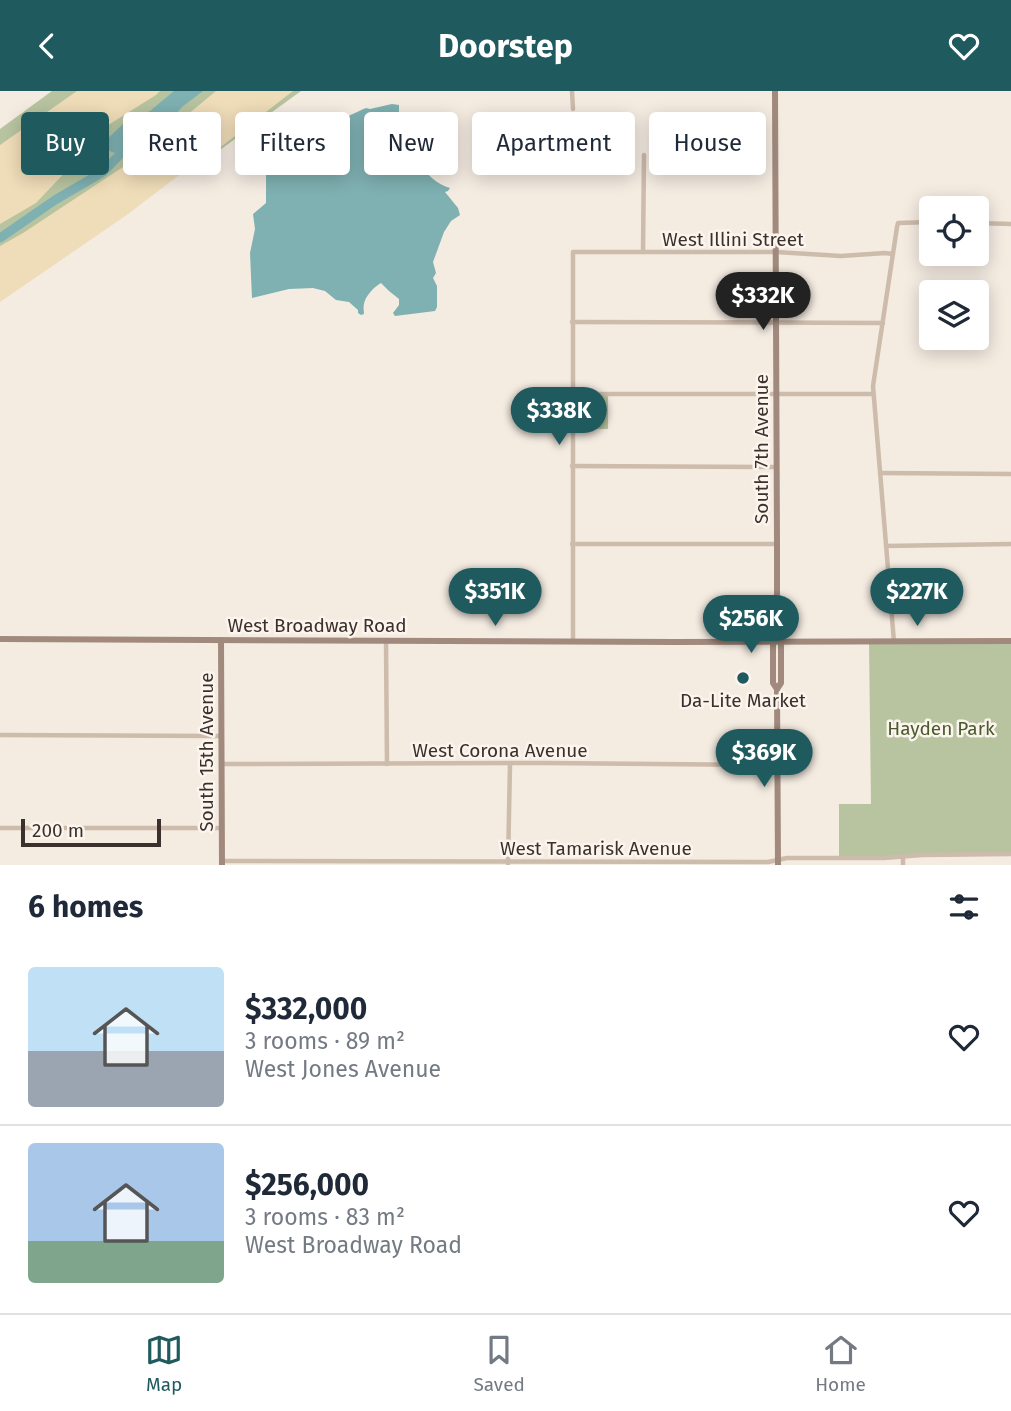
<!DOCTYPE html>
<meta charset="utf-8">
<style>
:root{--surface:#fff;--page:#f6f6f7;--text:#1f2937;--muted:#747a83;--line:#e0e1e3;--accent:#1f5a5e}
body{margin:0;font-family:"Fira Sans",sans-serif;background:var(--page);color:var(--text);height:100vh;display:flex;flex-direction:column;font-size:26px;white-space:nowrap}
*{box-sizing:border-box;margin:0}
p{font-size:23px;color:var(--muted)}
.icon{flex:none;width:38px;height:38px;fill:none;stroke:currentColor;stroke-width:2;stroke-linecap:round;stroke-linejoin:round}
.map{position:relative;height:774px;overflow:hidden}
.side{display:flex;flex-direction:column;background:var(--surface);flex:1}
.side>*{flex:none}
.top-card{position:absolute;left:21px;top:21px;width:970px;height:63px;display:flex;gap:14px}
.tools{position:absolute;left:919px;top:105px;display:grid;gap:14px}
.tools a{display:grid;place-items:center;width:70px;height:70px;border-radius:7px;background:var(--surface);box-shadow:0 4px 18px #0003;font-size:35px}
.scale{position:absolute;left:21px;bottom:18px;width:140px;box-sizing:border-box;padding-left:7px;border:4px solid #3b302b;border-top:0;font-size:19px;line-height:24px;white-space:nowrap;color:#3b302b;-webkit-text-stroke:5px #fbf5ee;paint-order:stroke}
.price{position:absolute;translate:-50% -60px;padding:0 16px;border-radius:24px;background:var(--accent);color:#fff;font-size:23px;line-height:46px;filter:drop-shadow(0 2px 4px #0008)}
.price::after{content:'';position:absolute;left:50%;top:42px;width:21px;height:16px;margin-left:-10px;background:inherit;clip-path:polygon(0 0,100% 0,50% 100%)}
.price.on{background:#222;color:#fff}
ul{padding:0;list-style:none}
li{display:flex;align-items:center;gap:21px;height:175px;padding:0 28px}
li+li{border-top:2px solid var(--line)}
li span{display:grid;place-items:center;flex:none;width:196px;height:140px;border-radius:7px;color:#555}
li>.icon{margin-inline-start:auto}
span .icon{width:84px;height:84px;fill:#fffc;stroke-width:1}
li b{font-size:30px}
h2{display:flex;justify-content:space-between;align-items:center;height:84px;padding:0 28px;font-size:30px}
.pill{padding:0 24px;border-radius:7px;background:var(--surface);box-shadow:0 4px 18px #0003;font-size:24px;line-height:63px}
.pill.on{background:var(--accent);color:#fff}
header{display:flex;justify-content:space-between;align-items:center;height:91px;padding:0 28px;background:var(--accent);color:#fff;font-size:32px;font-weight:700}
.tab-bar{display:flex;justify-content:space-around;align-items:center;height:98px;border-top:2px solid var(--line);background:var(--surface);font-size:19px;color:var(--muted)}
.tab-bar a{display:grid;justify-items:center;gap:4px}
.tab-bar .on{color:var(--accent)}
.map>svg:first-child{display:block}
.green{fill:#b8c4a0}
.sand{fill:#efdcb8}
.water{fill:#7fb0b2}
.lines{fill:none;stroke-linecap:round;stroke-linejoin:round}
.river{stroke:#7fb0b2;stroke-width:9}
.street{stroke:#cdbbac;stroke-width:4.5}
.secondary{stroke:#a18a7d;stroke-width:6}
.poi-dot{fill:#1f5a5e;stroke:#fbf5ee;stroke-width:2.5}
.labels{text-anchor:middle;stroke-width:5;stroke-linejoin:round;paint-order:stroke}
.street-label{font-size:19px;fill:#3b302b;stroke:#fbf5ee}
.poi-label{font-size:19px;fill:#3b302b;stroke:#fbf5ee}
.park-label{font-size:19px;fill:#4a5a2e;stroke:#fbf5ee}
</style>
<header><svg class="icon" aria-label="back" viewBox="0 0 24 24"><path d="M15 5l-7 7 7 7"/></svg>Doorstep<svg class="icon" aria-label="heart" viewBox="0 0 24 24"><path d="M12 20l-8-8c-3-5 5-10 8-4 3-6 11-1 8 4z"/></svg></header>
<div class="map">
<svg width="1011" height="774" viewBox="0 0 1011 774">
<rect width="100%" height="100%" fill="#f4ebe1"/>
<g class="green">
<polygon points="52,0 301,0 195,77 181,79 0,199 0,38"/>
<rect x="576" y="305" width="32" height="33"/>
<polygon points="1011,550 1011,763 839,767 839,713 871,713 869,551"/>
</g>
<g class="sand">
<polygon points="77,0 160,0 156,4 105,36 80,62 71,75 36,112 0,133 0,54"/>
<polygon points="216,0 293,0 222,55 178,85 128,123 0,211 0,155 23,142 129,72"/>
</g>
<g class="water">
<polygon points="174,0 203,0 182,16 169,31 138,52 114,62 100,55 123,33 150,20"/>
<path d="M 392,13 L 399,14 L 399,21 L 395,22 L 394,27 L 399,28 L 400,35 L 408,39 C 417,65 422,88 450,97 L 448,100 L 445,101 L 458,117 L 460,124 L 451,130 L 444,141 L 433,171 L 436,182 L 433,187 L 437,195 L 437,216 L 435,220 L 395,225 L 393,222 L 399,214 L 399,208 L 389,200 L 381,192 C 375,195 365,205 364,213 C 363,216 364,220 364,223 L 361,224 L 358,222 L 358,219 L 349,211 L 336,209 L 325,200 L 313,197 L 289,198 L 252,207 L 250,162 L 255,138 L 253,123 L 266,112 L 266,82 L 280,75 L 283,69 L 304,65 L 303,61 L 294,61 L 293,58 L 300,54 L 302,50 L 308,52 L 316,48 L 320,48 C 329,33 350,24 366,17 L 370,18 Z"/>
</g>
<g class="lines">
<polyline class="river" points="0,147 55,109 103,81 132,51"/>
<g class="street">
<polyline points="572,0 573,18"/>
<polyline points="976,132 1011,133"/>
<polyline points="643,161 644,64"/>
<polyline points="572,231 883,232"/>
<polyline points="573,303 873,303"/>
<polyline points="572,375 776,376"/>
<polyline points="880,382 1011,383"/>
<polyline points="572,453 777,453"/>
<polyline points="886,455 1011,453"/>
<polyline points="386,550 387,673"/>
<polyline points="573,550 573,161 776,161 841,165 885,162 893,163"/>
<polyline points="894,551 873,295 897,136 898,132 931,131"/>
<polyline points="0,644 221,645"/>
<polyline points="222,673 546,672 777,674"/>
<polyline points="0,737 222,737"/>
<polyline points="903,765 903,774"/>
<polyline points="222,770 768,771 787,767 884,767 922,764 1011,763"/>
<polyline points="508,773 510,673"/>
</g>
<g class="secondary">
<polyline points="775,0 777,453 777,505 781,511 781,592 777,598"/>
<polyline points="777,505 773,512 773,592 777,598 778,774"/>
<polyline points="0,548 674,551 1011,550"/>
<polyline points="221,549 222,774"/>
</g>
</g>
<circle class="poi-dot" cx="743" cy="587" r="7"/>
<g class="labels">
<g class="street-label">
<text x="733" y="155">West Illini Street</text>
<text transform="translate(761 358) rotate(-90)" y="7">South 7th Avenue</text>
<text x="317" y="541">West Broadway Road</text>
<text x="500" y="666">West Corona Avenue</text>
<text transform="translate(206 661) rotate(-90)" y="7">South 15th Avenue</text>
<text x="596" y="764">West Tamarisk Avenue</text>
</g>
<g class="poi-label">
<text x="743" y="616">Da-Lite Market</text>
</g>
<g class="park-label">
<text x="941" y="644">Hayden Park</text>
</g>
</g>
</svg>
<div class="tools">
<a><svg class="icon" aria-label="locate" viewBox="0 0 24 24"><circle cx="12" cy="12" r="6"/><path d="M12 2v4M12 18v4M2 12h4M18 12h4"/></svg></a>
<a><svg class="icon" aria-label="layers" viewBox="0 0 24 24"><path d="M12 4l9 5-9 5-9-5zM3 14l9 5 9-5"/></svg></a>
</div>
<div class="scale">200 m</div>
<b class="price on" style="left:763px;top:241px">$332K</b>
<b class="price" style="left:559px;top:356px">$338K</b>
<b class="price" style="left:495px;top:537px">$351K</b>
<b class="price" style="left:917px;top:537px">$227K</b>
<b class="price" style="left:751px;top:564px">$256K</b>
<b class="price" style="left:764px;top:698px">$369K</b>
<div class="top-card">
<a class="pill on">Buy</a>
<a class="pill">Rent</a>
<a class="pill">Filters</a>
<a class="pill">New</a>
<a class="pill">Apartment</a>
<a class="pill">House</a>
</div>
</div>
<section class="side">
<h2>6 homes<svg class="icon" aria-label="filters" viewBox="0 0 24 24"><path d="M4 7h16M4 17h16"/><circle cx="9" cy="7" r="2"/><circle cx="15" cy="17" r="2"/></svg></h2>
<ul>
<li><span style="background:linear-gradient(#bfe0f5 60%,#9aa5b1 0)"><svg class="icon" aria-label="home" viewBox="0 0 24 24"><path d="M3 11l9-7 9 7M6 9v11h12V9"/></svg></span><div><b>$332,000</b><p>3 rooms · 89 m²</p><p>West Jones Avenue</p></div><svg class="icon" aria-label="heart" viewBox="0 0 24 24"><path d="M12 20l-8-8c-3-5 5-10 8-4 3-6 11-1 8 4z"/></svg></li>
<li><span style="background:linear-gradient(#a9c7e8 70%,#7fa58c 0)"><svg class="icon" aria-label="home" viewBox="0 0 24 24"><path d="M3 11l9-7 9 7M6 9v11h12V9"/></svg></span><div><b>$256,000</b><p>3 rooms · 83 m²</p><p>West Broadway Road</p></div><svg class="icon" aria-label="heart" viewBox="0 0 24 24"><path d="M12 20l-8-8c-3-5 5-10 8-4 3-6 11-1 8 4z"/></svg></li>
</ul>
</section>
<nav class="tab-bar">
<a class="on"><svg class="icon" aria-label="map" viewBox="0 0 24 24"><path d="M3 6l6-2 6 2 6-2v14l-6 2-6-2-6 2zM9 4v14M15 6v14"/></svg>Map</a>
<a><svg class="icon" aria-label="saved" viewBox="0 0 24 24"><path d="M7 4h10v16l-5-4-5 4z"/></svg>Saved</a>
<a><svg class="icon" aria-label="home" viewBox="0 0 24 24"><path d="M3 11l9-7 9 7M6 9v11h12V9"/></svg>Home</a>
</nav>
